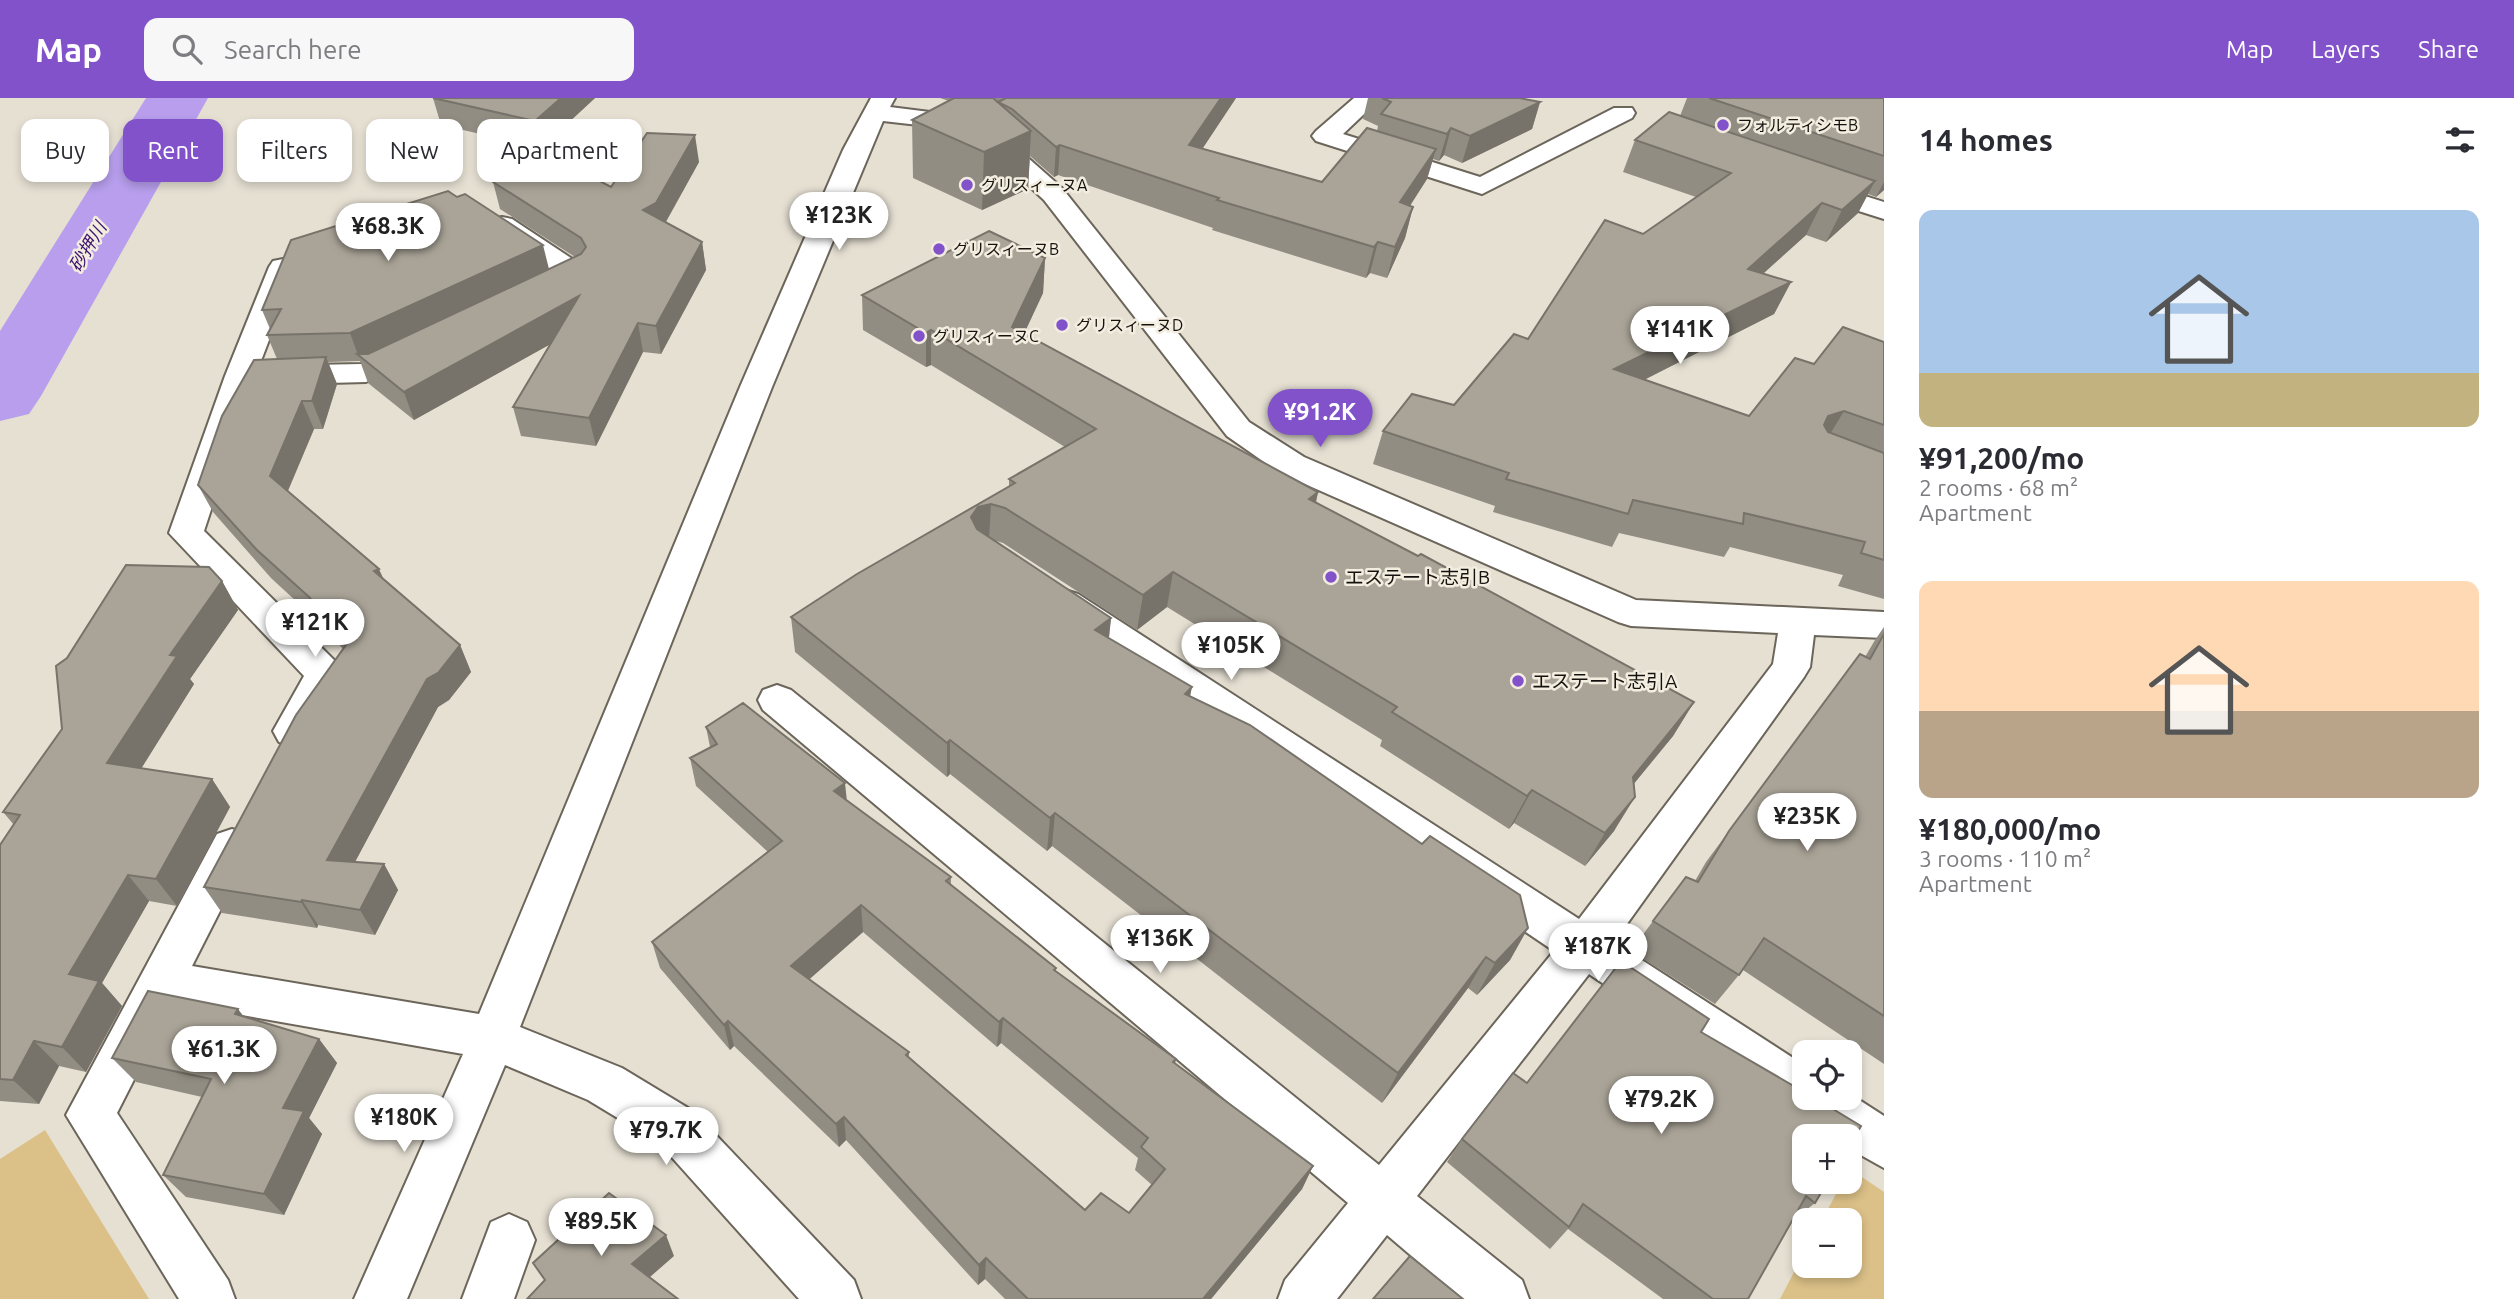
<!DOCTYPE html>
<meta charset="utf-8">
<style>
:root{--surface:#fff;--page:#f7f7f7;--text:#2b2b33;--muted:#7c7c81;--accent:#8252ca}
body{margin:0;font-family:Ubuntu,"Noto Sans JP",sans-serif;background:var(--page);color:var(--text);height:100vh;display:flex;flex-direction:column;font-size:26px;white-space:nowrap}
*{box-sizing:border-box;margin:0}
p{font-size:23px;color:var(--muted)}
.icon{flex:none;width:38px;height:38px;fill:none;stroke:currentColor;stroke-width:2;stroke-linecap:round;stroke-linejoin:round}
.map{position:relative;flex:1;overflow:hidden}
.panel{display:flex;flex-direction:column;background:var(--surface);width:630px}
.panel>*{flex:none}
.guide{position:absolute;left:21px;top:21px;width:665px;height:63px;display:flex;gap:14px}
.fabs{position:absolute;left:1792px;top:942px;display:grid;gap:14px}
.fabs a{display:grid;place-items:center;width:70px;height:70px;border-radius:14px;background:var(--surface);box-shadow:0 4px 10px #0003;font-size:35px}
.price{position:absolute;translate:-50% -60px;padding:0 16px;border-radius:24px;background:#fff;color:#222;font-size:23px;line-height:46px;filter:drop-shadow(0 2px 4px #0008)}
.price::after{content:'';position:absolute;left:50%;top:42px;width:21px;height:16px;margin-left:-10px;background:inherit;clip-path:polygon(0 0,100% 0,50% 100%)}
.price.on{background:var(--accent);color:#fff}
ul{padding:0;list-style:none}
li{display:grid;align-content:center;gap:14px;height:371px;padding:0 35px}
li span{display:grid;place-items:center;height:217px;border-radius:14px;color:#555}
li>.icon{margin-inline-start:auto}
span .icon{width:126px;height:126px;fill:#fffc;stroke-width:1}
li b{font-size:30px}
h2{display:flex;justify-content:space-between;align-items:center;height:84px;padding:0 35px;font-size:30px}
.pill{padding:0 24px;border-radius:14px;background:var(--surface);box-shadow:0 4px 10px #0003;font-size:24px;line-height:63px}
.pill.on{background:var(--accent);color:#fff}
header{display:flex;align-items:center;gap:42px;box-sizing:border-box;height:98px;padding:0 35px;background:var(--accent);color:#fff}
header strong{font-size:33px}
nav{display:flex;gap:38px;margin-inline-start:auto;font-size:24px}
.search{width:490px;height:63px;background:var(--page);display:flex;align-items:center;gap:18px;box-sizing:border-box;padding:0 24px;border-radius:14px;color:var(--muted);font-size:26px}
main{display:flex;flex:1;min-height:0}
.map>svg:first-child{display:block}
.green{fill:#dbc087}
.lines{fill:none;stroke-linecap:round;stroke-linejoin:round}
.river{fill:#b89eed;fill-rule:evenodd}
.minor-casing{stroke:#6b655a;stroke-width:4}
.minor{fill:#fff;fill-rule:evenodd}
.wall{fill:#928d83;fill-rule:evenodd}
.shaded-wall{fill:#77736a}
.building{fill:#aaa498;stroke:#77736a;stroke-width:2;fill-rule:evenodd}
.poi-dot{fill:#8252ca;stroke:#f3ede0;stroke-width:2.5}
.labels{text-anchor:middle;stroke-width:5;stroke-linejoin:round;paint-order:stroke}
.far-poi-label{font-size:16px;fill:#14120e;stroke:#f3ede0;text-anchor:start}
.far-water-label{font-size:18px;font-style:italic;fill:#3f1370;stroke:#f3ede0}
.poi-label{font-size:19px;fill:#14120e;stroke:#f3ede0;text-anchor:start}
</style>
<header>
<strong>Map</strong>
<div class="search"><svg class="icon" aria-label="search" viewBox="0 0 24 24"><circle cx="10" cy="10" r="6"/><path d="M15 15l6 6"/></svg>Search here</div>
<nav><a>Map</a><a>Layers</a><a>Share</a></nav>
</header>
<main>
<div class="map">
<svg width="1884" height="1201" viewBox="0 0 1884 1201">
<rect width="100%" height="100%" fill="#e6e0d3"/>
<g class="green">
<polygon points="45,1032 149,1201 0,1201 0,1061"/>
<polygon points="1850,1071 1884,1094 1884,1201 1780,1201 1804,1155 1804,1167 1850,1167 1850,1122 1822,1122 1843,1083 1850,1083"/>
</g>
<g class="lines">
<polygon class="river" points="146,0 208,0 41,298 29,316 0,323 0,233"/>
<defs>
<g id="minor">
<polygon points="871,0 895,0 890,9 938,15 979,26 1009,43 1062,90 1249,324 1304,359 1636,502 1884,514 1884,540 1814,537 1810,569 1804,579 1614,844 1804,967 1804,999 1850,999 1850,996 1884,1018 1884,1070 1850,1051 1850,1038 1829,1038 1589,876 1417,1098 1522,1182 1529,1201 1462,1201 1387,1137 1337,1201 1278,1201 1285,1182 1348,1105 763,612 758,602 763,592 777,587 791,592 1379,1067 1554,853 1052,514 1047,505 1052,496 1065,492 1078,496 1579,821 1773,566 1778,535 1631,528 1618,524 1280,375 1227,338 1044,102 991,53 961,36 936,29 883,23 772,289 520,929 622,970 693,1013 854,1182 861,1201 799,1201 659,1045 588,1002 505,967 407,1201 354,1201 463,956 173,905 117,1015 228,1182 235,1201 179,1201 66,1017 217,736 232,731 247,736 253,748 192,868 479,916 740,289 843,52"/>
<polygon points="1354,0 1381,0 1343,36 1480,79 1614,10 1632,10 1635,15 1632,20 1482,96 1316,43 1312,38 1316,33"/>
<polygon points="1814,82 1884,104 1884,121 1805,96 1801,90 1805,84"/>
<path d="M 502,119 L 512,121 L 586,170 L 590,176 C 580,190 551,200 535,196 L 531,190 L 535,184 L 555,175 L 492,133 L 488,127 L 492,121 Z"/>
<polygon points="283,161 293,163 297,169 259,268 361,266 401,248 412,245 423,248 427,254 423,260 366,284 252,287 204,433 337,565 343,575 307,644 293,648 279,644 273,633 304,578 169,435 225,278 269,169 273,163"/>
<polygon points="509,1116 527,1124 535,1142 514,1201 462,1201 491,1124"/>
</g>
</defs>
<use href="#minor" class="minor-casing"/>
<use href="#minor" class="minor"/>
</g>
<g class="wall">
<polygon points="433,0 595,0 541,50 441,27"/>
<polygon points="940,0 1236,0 1202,51 1322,84 1377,33 1378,28 1363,21 1368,0 1519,0 1540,4 1532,31 1462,65 1444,57 1439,63 1433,61 1427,81 1410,108 1413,109 1405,140 1387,180 1370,175 1366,180 1212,132 1213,130 1058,77 1054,79 1030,58 1028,91 982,112 913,80 912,22 949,3"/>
<polygon points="1687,0 1884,0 1884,92 1876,99 1868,96 1858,115 1826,144 1806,137 1763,176 1791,184 1774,216 1644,282 1749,318 1814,266 1884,244 1884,501 1838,488 1843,477 1730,449 1724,459 1619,435 1612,449 1493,414 1495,408 1373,366 1383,333 1454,307 1643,136 1696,99 1623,74 1635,42 1680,18"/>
<polygon points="699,64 666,124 702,144 706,172 661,256 643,254 596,348 521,338 513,309 550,246 414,322 368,285 360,263 328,264 337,286 323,331 314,331 288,393 384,481 460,547 471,574 449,602 438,609 355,764 384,766 398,792 375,837 318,827 317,830 222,815 204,789 343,551 322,527 271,480 213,414 198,387 277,261 267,237 270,231 262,212 549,171 575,159 500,111 493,84 611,89"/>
<polygon points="1045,160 1043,195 1024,235 1318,394 1316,405 1694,604 1673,638 1633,687 1614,733 1585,768 1514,725 1509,731 1380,648 1382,642 1167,509 1137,532 1003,445 993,442 1111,520 1109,540 1190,599 1528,830 1510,862 1477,897 1468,890 1382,1005 1052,748 1047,753 950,676 947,679 795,554 791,519 1009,388 1009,381 1065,349 931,267 926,269 863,232 862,197"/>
<polygon points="222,483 238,512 190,581 194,586 141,671 212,681 230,709 177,808 149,803 102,885 122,908 86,974 59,968 39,1006 0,1003 0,747 14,727 3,714"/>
<polygon points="1884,529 1884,966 1743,872 1715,906 1631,853 1653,823 1695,783 1706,764 1729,733 1865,559 1875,542"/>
<path d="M 706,629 L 847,703 L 951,779 L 951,787 L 1056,870 L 1056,873 L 1176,961 L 1175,966 L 1313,1068 L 1302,1091 L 1211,1201 L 1005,1201 L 985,1181 L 978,1187 L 846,1042 L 839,1049 L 734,948 L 730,952 L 660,870 L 652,844 L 768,754 L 696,688 L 690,660 L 710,649 ZM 863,834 L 997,949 L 1001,945 L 1138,1060 L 1135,1072 L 1152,1087 L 1129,1115 L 1085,1112 L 909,959 L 909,954 L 809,881 Z"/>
<polygon points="244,919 319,941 337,965 309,1020 322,1036 284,1117 186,1099 163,1077 202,999 136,984 112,960"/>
<polygon points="1701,934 1815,1105 1791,1124 1748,1201 1663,1201 1568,1131 1550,1151 1447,1064 1462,1041 1527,985"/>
</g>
<g class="shaded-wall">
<polygon points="561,0 595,0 541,50 535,23"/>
<polygon points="1221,0 1236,0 1185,77 1189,47"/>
<polygon points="1540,4 1532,31 1462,65 1470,38"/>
<polygon points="1451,30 1444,57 1439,63 1447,36"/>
<polygon points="1031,33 1028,91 982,112 984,54"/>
<polygon points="695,37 699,64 661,132 643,112"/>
<polygon points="1060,47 1058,77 1054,79 1056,49"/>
<polygon points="1436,51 1427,81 1392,135 1400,104"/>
<polygon points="1875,83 1858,115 1826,144 1842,112"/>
<polygon points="1884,84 1884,92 1876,99"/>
<polygon points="1822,105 1806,137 1732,203 1748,171"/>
<polygon points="1413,109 1405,140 1387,180 1395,149"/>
<polygon points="702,144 706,172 661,256 656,228"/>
<polygon points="1378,144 1370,175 1366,180 1374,149"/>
<polygon points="543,147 550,175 364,262 358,257 350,235"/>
<polygon points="1045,160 1043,195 1011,264 1012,229"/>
<polygon points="1791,184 1774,216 1600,304 1614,271"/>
<polygon points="579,198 585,227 414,322 404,294"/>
<polygon points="638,225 643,254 596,348 589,320"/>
<polygon points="931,232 931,267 926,269 926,235"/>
<polygon points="326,259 337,286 323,331 312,303"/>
<polygon points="302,303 314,331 282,406 270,378"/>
<polygon points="1844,313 1824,346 1809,351 1828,318"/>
<polygon points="1318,394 1309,430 1309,401"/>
<polygon points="991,406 989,441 977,444 971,419 978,409"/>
<polygon points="379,471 391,498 374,473"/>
<polygon points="1173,474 1167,509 1137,532 1143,497"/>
<polygon points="222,483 238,512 190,581 194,586 127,693 107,665 170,557"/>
<polygon points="1111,520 1107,555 1095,532"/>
<polygon points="460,547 471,574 449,602 438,609 342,788 327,762 427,581"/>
<polygon points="1192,589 1185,624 1185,596"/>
<polygon points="1694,604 1673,638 1612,712 1633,679"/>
<polygon points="950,642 950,676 947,679 947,645"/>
<polygon points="212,681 230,709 177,808 156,781"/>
<polygon points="845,685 848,713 834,693"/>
<polygon points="1532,692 1514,725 1509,731 1527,698"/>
<polygon points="1635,699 1614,733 1585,768 1605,735"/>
<polygon points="1055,715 1052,748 1047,753 1050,720"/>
<polygon points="384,766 398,792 375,837 360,812"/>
<polygon points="128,777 149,803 102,885 122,908 86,974 62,949 69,876"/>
<polygon points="302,802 318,827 317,830 301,804"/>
<polygon points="861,807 863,834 795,894 791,868"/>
<polygon points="1528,830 1510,862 1477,897 1495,865"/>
<polygon points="1486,859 1468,890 1382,1005 1398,975"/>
<polygon points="238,911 257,936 235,916"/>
<polygon points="1003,920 1001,945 997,949 999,924"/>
<polygon points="728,923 734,948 730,952 724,927"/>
<polygon points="319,941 337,965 309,1020 322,1036 284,1117 264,1096 283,1010"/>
<polygon points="34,943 59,968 39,1006 13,982"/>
<polygon points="844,1019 846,1042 839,1049 836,1026"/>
<polygon points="1313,1068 1302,1091 1211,1201 1203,1201"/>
<polygon points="666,1137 674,1158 642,1186 632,1166"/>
<polygon points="986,1160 985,1181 978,1187 979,1167"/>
</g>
<g class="building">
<polygon points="433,0 561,0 535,23"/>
<polygon points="954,0 993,0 1031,33 984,54 912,22"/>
<polygon points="1006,0 1221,0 1189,47 1322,84 1367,30 1436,51 1400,104 1413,109 1395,149 1378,144 1374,149 1217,102 1219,100 1060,47 1056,49 1012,11 998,4"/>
<polygon points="1382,0 1519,0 1540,4 1470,38 1451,30 1447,36 1381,16 1391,4"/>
<polygon points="1709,0 1884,0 1884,58"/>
<polygon points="1669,14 1875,83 1842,112 1822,105 1748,171 1791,184 1614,271 1749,318 1795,260 1814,266 1843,229 1884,244 1884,327 1844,313 1828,318 1824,327 1828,334 1884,355 1884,462 1861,455 1865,444 1744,415 1743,426 1633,402 1628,416 1506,381 1509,375 1383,333 1412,296 1454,307 1514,236 1528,241 1605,122 1643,136 1731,75 1635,42"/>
<polygon points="647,35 695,37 656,105 643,112 702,144 656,228 638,225 589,320 513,309 579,198 404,294 357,256 368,256 581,156 586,149 581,140 493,84 552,58 611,89"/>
<polygon points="448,93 457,99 465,96 543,147 350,235 267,237 281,211 262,212 291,142"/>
<polygon points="989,133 1045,160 1012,229 1318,394 1309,401 1418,458 1421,456 1694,604 1633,679 1635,699 1605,735 1532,692 1527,698 1392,614 1397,609 1173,474 1143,497 1005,410 991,406 978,409 971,419 977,431 1111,520 1095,532 1192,589 1185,596 1250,627 1422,746 1430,738 1520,797 1528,830 1495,865 1486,859 1398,975 1055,715 1050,720 950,642 947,645 791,519 857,476 1015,385 1009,381 1096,331 931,232 926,235 862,197"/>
<polygon points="326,259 312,303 302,303 270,378 379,471 374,473 460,547 438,575 427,581 327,762 384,766 360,812 302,802 301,804 204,789 296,617 348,544 309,499 257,452 198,387 222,318 254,262"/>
<polygon points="126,467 209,469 222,483 170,557 177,558 107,665 212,681 156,781 128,777 69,876 99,883 62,949 34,943 13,982 0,981 0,747 20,717 3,714 62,631 56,568 67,560"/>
<polygon points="1884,536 1884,918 1764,840 1739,877 1653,823 1686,779 1698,784 1729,733 1860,556 1870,561"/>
<path d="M 743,605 L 845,685 L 834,693 L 951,779 L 946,783 L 1056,870 L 1054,872 L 1176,961 L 1173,964 L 1313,1068 L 1203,1201 L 1028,1201 L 986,1160 L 979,1167 L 844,1019 L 836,1026 L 728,923 L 724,927 L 652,844 L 782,743 L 690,660 L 717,646 L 706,629 ZM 861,807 L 999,924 L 1003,920 L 1148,1040 L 1141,1049 L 1165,1071 L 1129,1115 L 1101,1095 L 1085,1112 L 906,957 L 909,954 L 791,868 Z"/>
<polygon points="1621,863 1709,921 1701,934 1804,994 1804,999 1813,999 1861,1028 1850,1047 1850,1038 1804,1038 1804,1083 1828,1083 1815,1105 1806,1098 1748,1201 1713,1201 1583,1106 1569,1129 1462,1041 1513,975 1527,985"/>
<polygon points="148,893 238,911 235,916 319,941 283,1010 304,1013 264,1096 163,1077 211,981 112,960"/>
<polygon points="609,1095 666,1137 632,1166 678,1201 527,1201 545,1182 533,1165"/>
<polygon points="1410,1158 1463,1201 1373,1201"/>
</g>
<g class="poi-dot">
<circle cx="1723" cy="27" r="7"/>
<circle cx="967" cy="87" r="7"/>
<circle cx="939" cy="151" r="7"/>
<circle cx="1062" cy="227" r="7"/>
<circle cx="919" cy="238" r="7"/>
<circle cx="1331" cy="479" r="7"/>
<circle cx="1518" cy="583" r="7"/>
</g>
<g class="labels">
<g class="far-poi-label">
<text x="1737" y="33">フォルティシモB</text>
<text x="981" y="93">グリスィーヌA</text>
<text x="953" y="157">グリスィーヌB</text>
<text x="1076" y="233">グリスィーヌD</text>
<text x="933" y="244">グリスィーヌC</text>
</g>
<g class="far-water-label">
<text transform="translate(88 149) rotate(-59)" y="6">砂押川</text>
</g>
<g class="poi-label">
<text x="1345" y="486">エステート志引B</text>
<text x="1532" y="590">エステート志引A</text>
</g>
</g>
</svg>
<div class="fabs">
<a><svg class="icon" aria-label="locate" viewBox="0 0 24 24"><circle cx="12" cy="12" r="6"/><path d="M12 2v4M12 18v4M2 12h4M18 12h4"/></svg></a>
<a>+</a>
<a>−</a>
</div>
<b class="price" style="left:839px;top:154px">¥123K</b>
<b class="price" style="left:388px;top:165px">¥68.3K</b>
<b class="price" style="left:1680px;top:268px">¥141K</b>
<b class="price on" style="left:1320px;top:351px">¥91.2K</b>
<b class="price" style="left:315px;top:561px">¥121K</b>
<b class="price" style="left:1231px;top:584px">¥105K</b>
<b class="price" style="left:1807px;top:755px">¥235K</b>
<b class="price" style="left:1160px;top:877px">¥136K</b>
<b class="price" style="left:1598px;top:885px">¥187K</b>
<b class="price" style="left:224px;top:988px">¥61.3K</b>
<b class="price" style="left:1661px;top:1038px">¥79.2K</b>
<b class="price" style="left:404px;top:1056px">¥180K</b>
<b class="price" style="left:666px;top:1069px">¥79.7K</b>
<b class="price" style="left:601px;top:1160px">¥89.5K</b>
<div class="guide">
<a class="pill">Buy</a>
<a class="pill on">Rent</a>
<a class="pill">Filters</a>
<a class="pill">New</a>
<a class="pill">Apartment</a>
</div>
</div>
<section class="panel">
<h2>14 homes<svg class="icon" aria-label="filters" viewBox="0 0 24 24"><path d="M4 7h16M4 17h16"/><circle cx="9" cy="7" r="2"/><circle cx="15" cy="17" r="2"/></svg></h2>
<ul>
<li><span style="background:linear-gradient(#a9c7e8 75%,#c2b280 0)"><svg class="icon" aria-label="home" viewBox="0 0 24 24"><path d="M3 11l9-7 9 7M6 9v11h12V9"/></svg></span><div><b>¥91,200/mo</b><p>2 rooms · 68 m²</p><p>Apartment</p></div></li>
<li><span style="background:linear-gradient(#ffd9b3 60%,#b9a48a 0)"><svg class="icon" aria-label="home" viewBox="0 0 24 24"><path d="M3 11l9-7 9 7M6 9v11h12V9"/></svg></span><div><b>¥180,000/mo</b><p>3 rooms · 110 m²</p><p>Apartment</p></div></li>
</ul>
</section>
</main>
